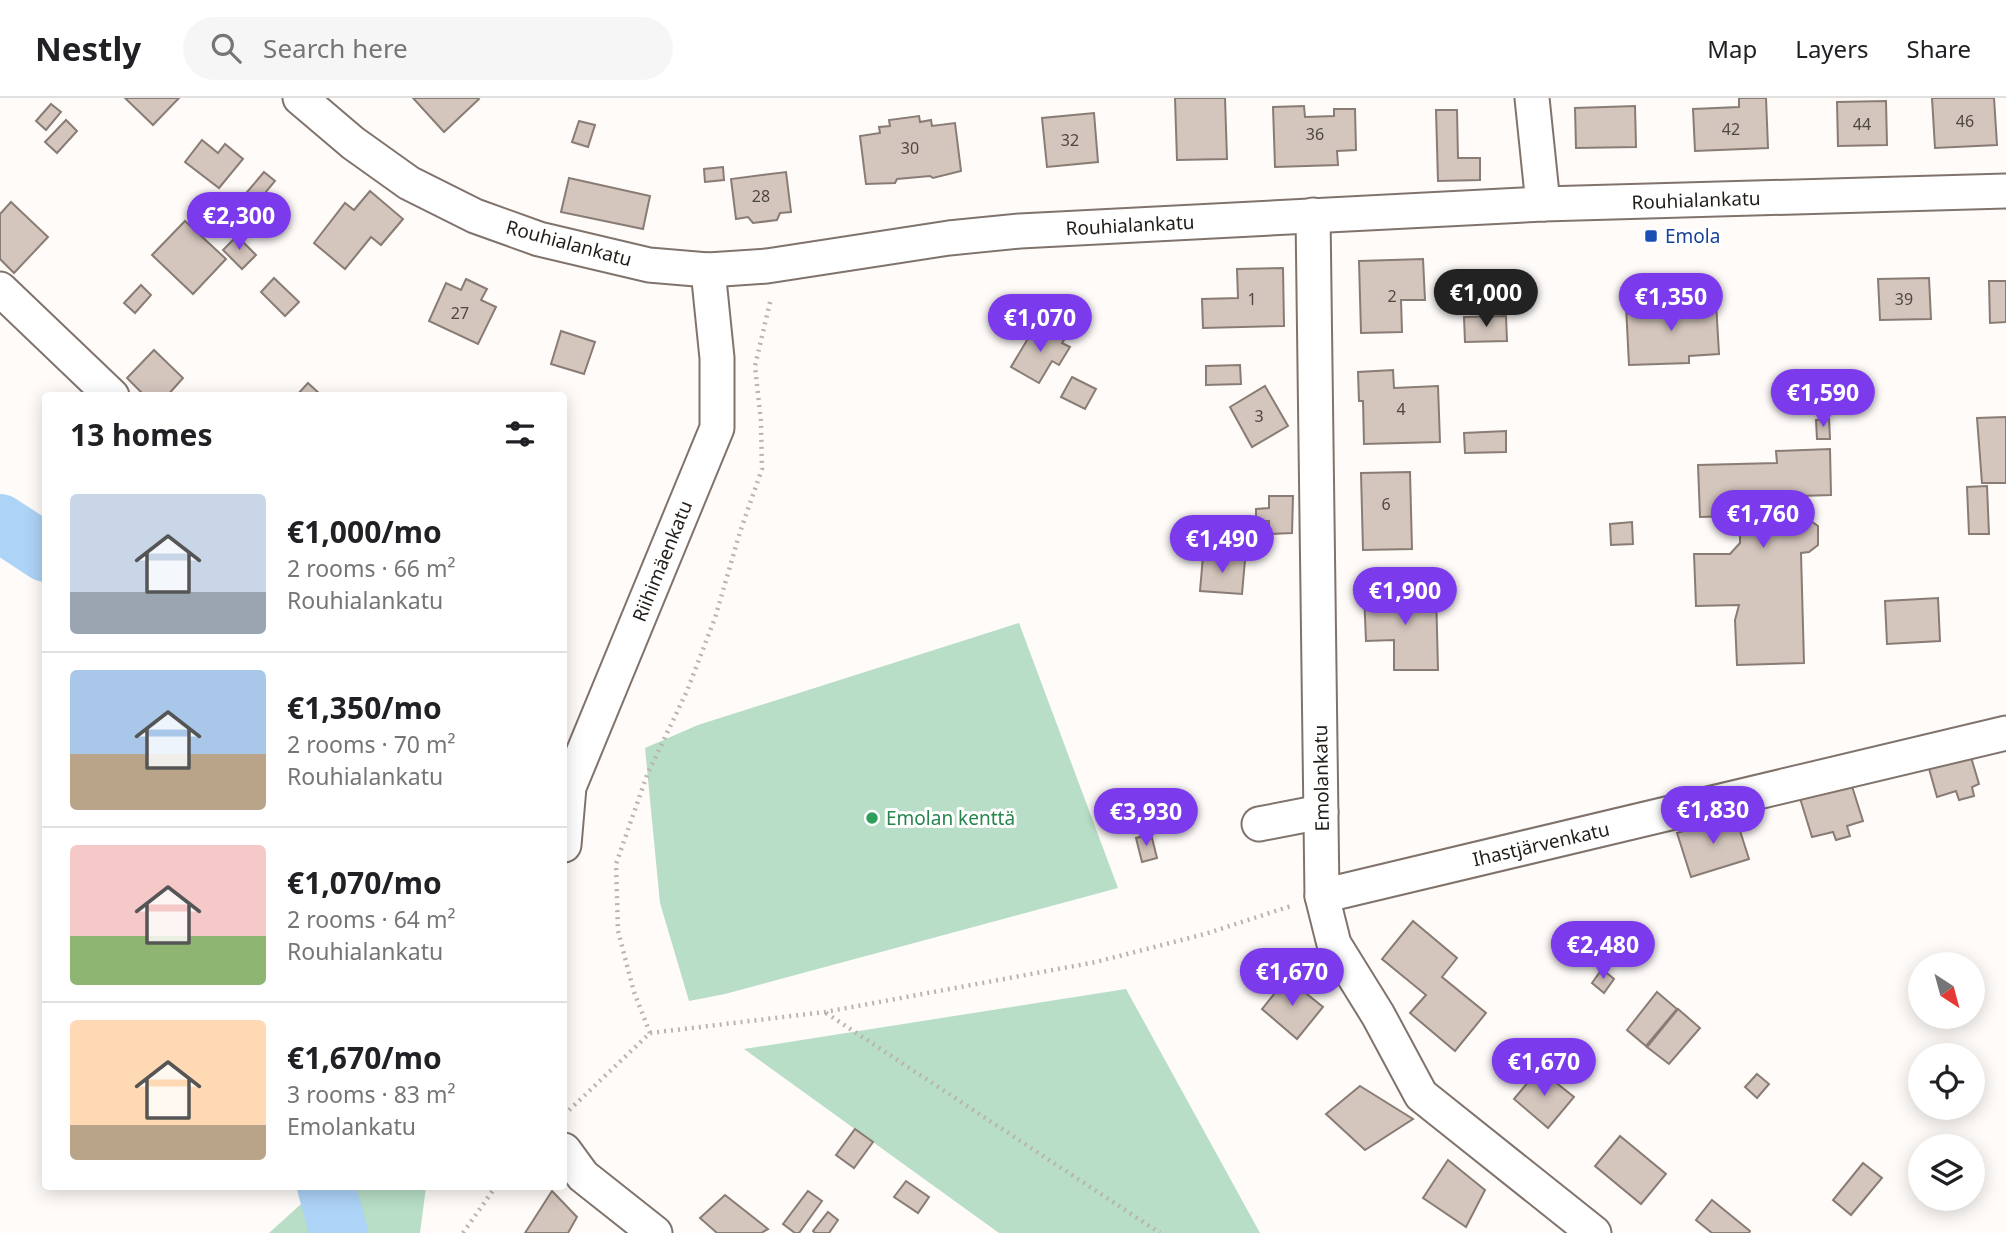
<!DOCTYPE html>
<meta charset="utf-8">
<style>
:root{--surface:#fff;--page:#f6f6f6;--text:#202124;--muted:#757577;--line:#e0e0e0;--accent:#7c3aed}
body{margin:0;font-family:"Noto Sans",sans-serif;background:var(--page);color:var(--text);height:100vh;display:flex;flex-direction:column;font-size:26px;white-space:nowrap}
*{box-sizing:border-box;margin:0}
p{font-size:23px;color:var(--muted)}
.icon{flex:none;width:38px;height:38px;fill:none;stroke:currentColor;stroke-width:2;stroke-linecap:round;stroke-linejoin:round}
.map{position:relative;flex:1;overflow:hidden}
.drawer{position:absolute;left:42px;top:294px;width:525px;height:798px;display:flex;flex-direction:column;background:var(--surface);border-radius:7px;box-shadow:0 4px 18px #0003}
.drawer>*{flex:none}
.needle{width:46px;rotate:144deg}
.tools{position:absolute;left:1908px;top:854px;display:grid;gap:14px}
.tools a{display:grid;place-items:center;width:77px;height:77px;border-radius:50%;background:var(--surface);box-shadow:0 4px 18px #0003;font-size:35px}
.price{position:absolute;translate:-50% -60px;padding:0 16px;border-radius:24px;background:var(--accent);color:#fff;font-size:23px;line-height:46px;filter:drop-shadow(0 2px 4px #0008)}
.price::after{content:'';position:absolute;left:50%;top:42px;width:21px;height:16px;margin-left:-10px;background:inherit;clip-path:polygon(0 0,100% 0,50% 100%)}
.price.active{background:#222;color:#fff}
ul{padding:0;list-style:none}
li{display:flex;align-items:center;gap:21px;height:175px;padding:0 28px}
li+li{border-top:2px solid var(--line)}
li span{display:grid;place-items:center;flex:none;width:196px;height:140px;border-radius:7px;color:#555}
li>.icon{margin-inline-start:auto}
span .icon{width:84px;height:84px;fill:#fffc;stroke-width:1}
li b{font-size:30px}
h2{display:flex;justify-content:space-between;align-items:center;height:84px;padding:0 28px;font-size:30px}
header{display:flex;align-items:center;gap:42px;box-sizing:border-box;height:98px;padding:0 35px;background:var(--surface);border-bottom:2px solid var(--line)}
header strong{font-size:33px}
nav{display:flex;gap:38px;margin-inline-start:auto;font-size:24px}
.search{width:490px;height:63px;background:var(--page);display:flex;align-items:center;gap:18px;box-sizing:border-box;padding:0 24px;border-radius:38px;color:var(--muted);font-size:26px}
.map>svg:first-child{display:block}
.green{fill:#b8dec7}
.lines{fill:none;stroke-linecap:round;stroke-linejoin:round}
.river{stroke:#add3f6;stroke-width:58}
.building{fill:#d4c6bd;stroke:#897c74;stroke-width:2}
.minor-casing{stroke:#80736b;stroke-width:37}
.path{stroke:#b8b4b1;stroke-width:4.5;stroke-dasharray:2 5;stroke-linecap:butt}
.minor{stroke:#fff;stroke-width:33}
.transit-dot{fill:#1a4fb4;stroke:#fff;stroke-width:2.5}
.leisure-dot{fill:#2e9e5b;stroke:#fff;stroke-width:2.5}
.labels{text-anchor:middle;stroke-width:6;stroke-linejoin:round;paint-order:stroke}
.number-label{font-size:16px;fill:#4e4742}
.street-label{font-size:19px;fill:#221d19;stroke:#fff}
.transit-label{font-size:19px;fill:#164399;stroke:#fff;text-anchor:start}
.leisure-label{font-size:19px;fill:#27864d;stroke:#fff;text-anchor:start}
</style>
<header>
<strong>Nestly</strong>
<div class="search"><svg class="icon" aria-label="search" viewBox="0 0 24 24"><circle cx="10" cy="10" r="6"/><path d="M15 15l6 6"/></svg>Search here</div>
<nav><a>Map</a><a>Layers</a><a>Share</a></nav>
</header>
<div class="map">
<svg width="2006" height="1135" viewBox="0 0 2006 1135">
<rect width="100%" height="100%" fill="#fefbf9"/>
<g class="green">
<polygon points="1019,525 1118,790 725,896 689,903 660,805 645,650 698,627"/>
<polygon points="1126,891 1260,1135 999,1135 744,951"/>
<polygon points="321,1088 426,1089 420,1135 269,1135"/>
</g>
<g class="lines">
<g class="river">
<polyline points="0,425 46,455"/>
<polyline points="326,1088 339,1135"/>
</g>
</g>
<g class="building">
<polygon points="125,0 179,0 153,27"/>
<polygon points="413,0 478,0 479,1 444,34"/>
<polygon points="1175,0 1225,0 1227,61 1177,62"/>
<polygon points="1739,0 1766,0 1768,50 1695,53 1693,11 1739,9"/>
<polygon points="1932,0 1994,0 1997,47 1935,50"/>
<polygon points="1886,3 1887,47 1838,48 1837,4"/>
<polygon points="51,6 61,14 46,32 36,23"/>
<polygon points="1304,8 1305,19 1334,18 1334,11 1355,11 1356,52 1337,53 1338,67 1275,69 1273,9"/>
<polygon points="1635,8 1636,49 1576,50 1575,10"/>
<polygon points="1436,12 1457,12 1458,60 1480,60 1480,82 1438,83"/>
<polygon points="1094,15 1098,64 1047,69 1042,20"/>
<polygon points="919,18 920,24 931,22 932,28 955,25 961,73 933,80 930,78 897,81 895,85 866,86 860,38 880,35 879,29 890,28 889,22"/>
<polygon points="66,22 77,33 57,55 45,44"/>
<polygon points="579,23 595,27 588,49 572,44"/>
<polygon points="202,42 218,55 225,46 243,61 219,90 185,64"/>
<polygon points="723,69 724,82 705,84 704,71"/>
<polygon points="264,74 275,83 247,117 236,107"/>
<polygon points="786,74 791,114 780,115 777,122 753,125 748,119 736,121 731,81"/>
<polygon points="569,80 650,98 643,131 561,114"/>
<polygon points="370,93 403,121 381,147 371,139 345,171 314,145 345,105 354,112"/>
<polygon points="11,104 48,139 14,175 0,161 0,116"/>
<polygon points="185,123 226,161 193,196 152,157"/>
<polygon points="237,138 256,157 242,171 223,152"/>
<polygon points="1423,161 1425,202 1401,202 1402,234 1361,235 1359,163"/>
<polygon points="1283,170 1284,228 1203,230 1202,201 1238,200 1237,171"/>
<polygon points="274,180 299,204 285,218 261,194"/>
<polygon points="1929,180 1931,221 1880,222 1878,181"/>
<polygon points="466,181 487,191 481,202 496,209 478,246 429,223 446,185 461,192"/>
<polygon points="1989,183 2006,183 2006,224 1990,225"/>
<polygon points="141,187 151,197 135,215 124,205"/>
<polygon points="1716,204 1719,256 1689,258 1689,265 1629,267 1626,208"/>
<polygon points="1506,218 1507,243 1465,244 1464,219"/>
<polygon points="1036,227 1064,242 1062,245 1070,249 1059,267 1052,263 1039,285 1011,269"/>
<polygon points="561,233 595,244 584,276 551,266"/>
<polygon points="154,252 183,280 167,298 145,298 127,280"/>
<polygon points="1240,267 1241,286 1206,287 1206,268"/>
<polygon points="1393,272 1394,290 1438,288 1440,344 1364,346 1363,303 1359,303 1358,274"/>
<polygon points="1072,279 1096,291 1085,311 1061,299"/>
<polygon points="308,285 322,298 296,298"/>
<polygon points="1265,288 1288,328 1252,349 1230,309"/>
<polygon points="2006,319 2006,385 1982,385 1977,320"/>
<polygon points="1829,321 1830,341 1817,341 1816,322"/>
<polygon points="1506,333 1506,354 1465,355 1464,335"/>
<polygon points="1830,351 1831,397 1799,398 1800,422 1808,421 1818,428 1818,447 1809,454 1801,455 1804,565 1737,567 1735,522 1739,507 1696,508 1694,456 1730,456 1740,445 1740,424 1734,418 1700,419 1698,367 1777,365 1776,353"/>
<polygon points="1410,374 1412,451 1363,452 1361,375"/>
<polygon points="1987,388 1989,436 1969,436 1967,389"/>
<polygon points="1269,398 1293,398 1292,435 1269,436 1269,423 1256,423 1256,411 1269,410"/>
<polygon points="1632,424 1633,446 1611,447 1610,426"/>
<polygon points="1203,458 1245,462 1242,496 1200,493"/>
<polygon points="1436,493 1438,572 1394,572 1394,542 1366,543 1364,495"/>
<polygon points="1938,500 1940,543 1887,546 1885,503"/>
<polygon points="1968,649 1979,686 1972,689 1974,698 1959,702 1956,693 1937,699 1926,660"/>
<polygon points="1850,682 1863,723 1847,728 1850,738 1836,742 1833,734 1812,739 1799,697"/>
<polygon points="1735,717 1749,761 1691,779 1677,735"/>
<polygon points="1151,736 1157,760 1142,764 1136,740"/>
<polygon points="1413,823 1457,860 1442,879 1486,915 1455,953 1410,915 1426,897 1382,861"/>
<polygon points="1602,871 1614,881 1604,895 1592,885"/>
<polygon points="1287,880 1323,909 1297,941 1262,911"/>
<polygon points="1657,894 1677,911 1646,948 1627,932"/>
<polygon points="1678,911 1700,930 1669,966 1647,949"/>
<polygon points="1539,971 1574,999 1548,1030 1514,1001"/>
<polygon points="1757,976 1769,986 1757,1000 1745,989"/>
<polygon points="1360,988 1413,1021 1365,1052 1326,1016"/>
<polygon points="855,1031 873,1044 854,1070 836,1057"/>
<polygon points="1620,1038 1666,1076 1641,1106 1595,1068"/>
<polygon points="1448,1062 1485,1092 1466,1129 1423,1100"/>
<polygon points="1863,1065 1882,1080 1851,1117 1833,1102"/>
<polygon points="906,1083 929,1099 918,1115 894,1099"/>
<polygon points="552,1093 577,1119 568,1135 525,1135"/>
<polygon points="808,1093 822,1103 799,1135 795,1135 783,1126"/>
<polygon points="725,1097 768,1131 761,1135 717,1135 700,1120"/>
<polygon points="1712,1102 1750,1133 1749,1135 1712,1135 1696,1122"/>
<polygon points="828,1114 838,1122 829,1135 815,1135 813,1133"/>
</g>
<g class="lines">
<defs>
<g id="minor">
<polyline points="300,0 353,45 409,85 475,118 539,141 649,167 708,172 767,168 949,140 1020,133 1543,106 2006,93"/>
<polyline points="1532,0 1543,106"/>
<polyline points="1313,117 1322,798 1334,846 1378,917 1421,997 1594,1135"/>
<polyline points="0,191 112,298"/>
<polyline points="1259,726 1321,714"/>
<polyline points="564,747 569,689 717,330 717,260 708,172"/>
<polyline points="1322,798 2006,635"/>
<polyline points="564,1052 583,1078 655,1135"/>
</g>
</defs>
<use href="#minor" class="minor-casing"/>
<g class="path">
<polyline points="826,915 1160,1135"/>
<polyline points="650,935 634,894 618,833 616,766 647,677 687,593 715,520 740,434 762,371 761,324 755,268 771,200"/>
<polyline points="564,1017 650,935 825,914 1096,864 1205,836 1291,808"/>
<polyline points="463,1135 496,1088"/>
</g>
<use href="#minor" class="minor"/>
</g>
<rect class="transit-dot" x="1644" y="131" width="14" height="14" rx="3.5"/>
<circle class="leisure-dot" cx="872" cy="720" r="7"/>
<g class="labels">
<g class="number-label">
<text x="1965" y="29">46</text>
<text x="1862" y="32">44</text>
<text x="1731" y="37">42</text>
<text x="1315" y="42">36</text>
<text x="1070" y="48">32</text>
<text x="910" y="56">30</text>
<text x="761" y="104">28</text>
<text x="1392" y="204">2</text>
<text x="1252" y="207">1</text>
<text x="1904" y="207">39</text>
<text x="460" y="221">27</text>
<text x="1401" y="317">4</text>
<text x="1259" y="324">3</text>
<text x="1386" y="412">6</text>
</g>
<g class="street-label">
<text transform="translate(1696 102) rotate(-2)" y="7">Rouhialankatu</text>
<text transform="translate(1130 127) rotate(-3)" y="7">Rouhialankatu</text>
<text transform="translate(569 145) rotate(15)" y="7">Rouhialankatu</text>
<text transform="translate(662 463) rotate(-68)" y="7">Riihimäenkatu</text>
<text transform="translate(1321 680) rotate(-91)" y="7">Emolankatu</text>
<text transform="translate(1541 746) rotate(-13)" y="7">Ihastjärvenkatu</text>
</g>
<g class="transit-label">
<text x="1665" y="145">Emola</text>
</g>
<g class="leisure-label">
<text x="886" y="727">Emolan kenttä</text>
</g>
</g>
</svg>
<div class="tools">
<a><svg class="needle" viewBox="-14 -14 28 28"><path d="M0-13l5 13h-10z" fill="#e53935"/><path d="M0 13l5-13h-10z" fill="#757577"/></svg></a>
<a><svg class="icon" aria-label="locate" viewBox="0 0 24 24"><circle cx="12" cy="12" r="6"/><path d="M12 2v4M12 18v4M2 12h4M18 12h4"/></svg></a>
<a><svg class="icon" aria-label="layers" viewBox="0 0 24 24"><path d="M12 4l9 5-9 5-9-5zM3 14l9 5 9-5"/></svg></a>
</div>
<b class="price" style="left:239px;top:154px">€2,300</b>
<b class="price active" style="left:1486px;top:231px">€1,000</b>
<b class="price" style="left:1671px;top:235px">€1,350</b>
<b class="price" style="left:1040px;top:256px">€1,070</b>
<b class="price" style="left:1823px;top:331px">€1,590</b>
<b class="price" style="left:1763px;top:452px">€1,760</b>
<b class="price" style="left:1222px;top:477px">€1,490</b>
<b class="price" style="left:1405px;top:529px">€1,900</b>
<b class="price" style="left:1713px;top:748px">€1,830</b>
<b class="price" style="left:1146px;top:750px">€3,930</b>
<b class="price" style="left:1603px;top:883px">€2,480</b>
<b class="price" style="left:1292px;top:910px">€1,670</b>
<b class="price" style="left:1544px;top:1000px">€1,670</b>
<section class="drawer">
<h2>13 homes<svg class="icon" aria-label="filters" viewBox="0 0 24 24"><path d="M4 7h16M4 17h16"/><circle cx="9" cy="7" r="2"/><circle cx="15" cy="17" r="2"/></svg></h2>
<ul>
<li><span style="background:linear-gradient(#c9d6e8 70%,#9aa5b1 0)"><svg class="icon" aria-label="home" viewBox="0 0 24 24"><path d="M3 11l9-7 9 7M6 9v11h12V9"/></svg></span><div><b>€1,000/mo</b><p>2 rooms · 66 m²</p><p>Rouhialankatu</p></div></li>
<li><span style="background:linear-gradient(#a9c7e8 60%,#b9a48a 0)"><svg class="icon" aria-label="home" viewBox="0 0 24 24"><path d="M3 11l9-7 9 7M6 9v11h12V9"/></svg></span><div><b>€1,350/mo</b><p>2 rooms · 70 m²</p><p>Rouhialankatu</p></div></li>
<li><span style="background:linear-gradient(#f6c9c9 65%,#8fb573 0)"><svg class="icon" aria-label="home" viewBox="0 0 24 24"><path d="M3 11l9-7 9 7M6 9v11h12V9"/></svg></span><div><b>€1,070/mo</b><p>2 rooms · 64 m²</p><p>Rouhialankatu</p></div></li>
<li><span style="background:linear-gradient(#ffd9b3 75%,#b9a48a 0)"><svg class="icon" aria-label="home" viewBox="0 0 24 24"><path d="M3 11l9-7 9 7M6 9v11h12V9"/></svg></span><div><b>€1,670/mo</b><p>3 rooms · 83 m²</p><p>Emolankatu</p></div></li>
</ul>
</section>
</div>
